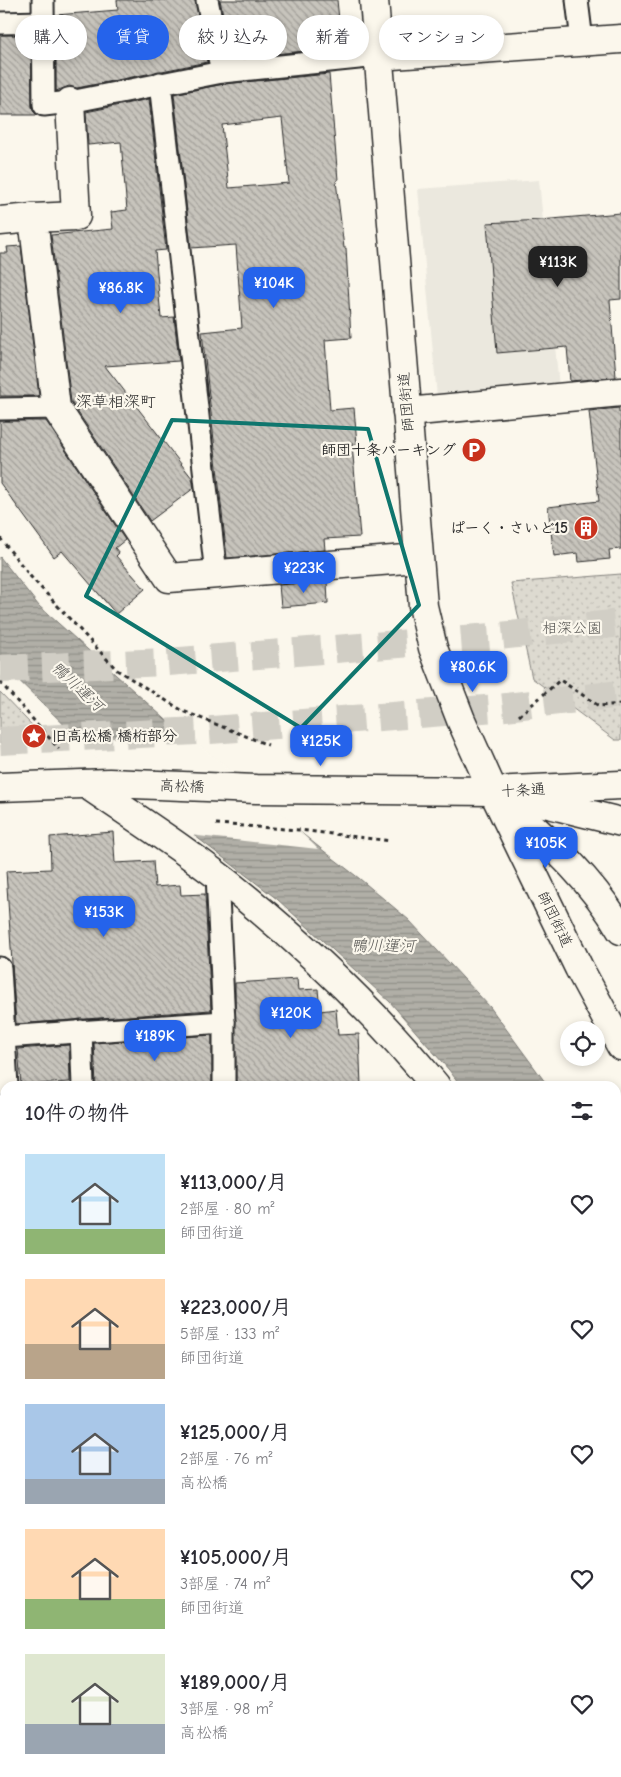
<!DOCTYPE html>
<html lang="ja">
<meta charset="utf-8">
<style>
:root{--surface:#fff;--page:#f7f7f7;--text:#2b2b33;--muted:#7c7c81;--accent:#2563eb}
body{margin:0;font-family:"Comic Neue","Klee One",sans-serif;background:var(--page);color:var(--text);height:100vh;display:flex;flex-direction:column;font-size:19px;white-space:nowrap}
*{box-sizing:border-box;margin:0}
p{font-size:16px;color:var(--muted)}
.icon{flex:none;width:28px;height:28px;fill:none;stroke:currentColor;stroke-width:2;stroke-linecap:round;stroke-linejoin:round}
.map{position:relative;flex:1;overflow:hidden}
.details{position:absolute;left:0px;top:1081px;width:621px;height:696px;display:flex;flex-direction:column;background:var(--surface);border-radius:15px 15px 0 0;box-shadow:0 2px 8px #0003}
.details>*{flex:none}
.banner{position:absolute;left:15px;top:15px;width:591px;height:45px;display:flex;gap:10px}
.tools{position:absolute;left:560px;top:1021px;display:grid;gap:10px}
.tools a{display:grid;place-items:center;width:45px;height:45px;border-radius:50%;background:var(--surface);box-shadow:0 2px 8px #0003;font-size:25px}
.price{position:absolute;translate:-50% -42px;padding:0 11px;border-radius:10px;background:var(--accent);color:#fff;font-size:16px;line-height:32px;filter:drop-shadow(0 1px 2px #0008)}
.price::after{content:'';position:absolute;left:50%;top:30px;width:15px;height:11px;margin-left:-8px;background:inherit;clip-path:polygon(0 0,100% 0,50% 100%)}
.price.current{background:#222;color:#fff}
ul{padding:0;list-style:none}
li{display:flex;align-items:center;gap:15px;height:125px;padding:0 25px}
li span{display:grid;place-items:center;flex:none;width:140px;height:100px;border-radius:0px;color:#555}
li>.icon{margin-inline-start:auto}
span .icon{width:60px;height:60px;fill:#fffc;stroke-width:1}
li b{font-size:21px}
h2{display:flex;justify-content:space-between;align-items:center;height:60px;padding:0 25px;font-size:21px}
.pill{padding:0 18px;border-radius:22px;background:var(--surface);box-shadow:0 2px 8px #0003;font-size:18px;line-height:45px}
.pill.current{background:var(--accent);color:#fff}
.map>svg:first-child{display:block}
.built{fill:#ebe8de}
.park{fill:url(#park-dots);stroke:#84827e}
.water{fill:url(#water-rules);stroke:#7b7a75}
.pier{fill:#fbf7ec}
.building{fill:url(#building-back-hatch);stroke:#2b2b2b;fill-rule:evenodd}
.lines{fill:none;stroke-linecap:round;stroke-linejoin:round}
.motorway-tunnel{stroke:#d1cec5;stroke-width:28;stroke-dasharray:28 14;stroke-linecap:butt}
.service-casing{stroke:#2b2b2b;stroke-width:25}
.minor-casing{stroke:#2b2b2b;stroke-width:31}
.tertiary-casing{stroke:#2b2b2b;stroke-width:31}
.path{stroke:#2b2b2b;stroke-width:3;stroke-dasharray:4 4;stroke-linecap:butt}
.service{stroke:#fbf7ec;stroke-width:21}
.minor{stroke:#fbf7ec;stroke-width:28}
.tertiary{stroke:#fbf7ec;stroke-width:28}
.marked{fill:none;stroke:#0f766e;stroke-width:4;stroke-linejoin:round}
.labels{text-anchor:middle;stroke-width:4.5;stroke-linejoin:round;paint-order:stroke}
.street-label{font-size:15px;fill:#2b2b2b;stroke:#fbf7ec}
.poi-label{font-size:15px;font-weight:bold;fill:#2b2b2b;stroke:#fbf7ec;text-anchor:end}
.park-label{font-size:15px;fill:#585754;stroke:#fbf7ec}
.neighbourhood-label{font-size:16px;fill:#2b2b2b;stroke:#fbf7ec}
.water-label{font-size:16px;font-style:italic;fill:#5a5956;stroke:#fbf7ec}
</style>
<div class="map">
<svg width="621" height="1777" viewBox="0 0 621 1777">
<defs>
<pattern id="park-dots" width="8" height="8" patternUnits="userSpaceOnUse" patternTransform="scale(1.25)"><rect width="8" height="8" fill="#dddad0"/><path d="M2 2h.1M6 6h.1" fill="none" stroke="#bebbb3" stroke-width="1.8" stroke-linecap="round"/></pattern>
<pattern id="water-rules" width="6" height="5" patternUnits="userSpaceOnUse" patternTransform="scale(1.25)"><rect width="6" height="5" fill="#b1afa7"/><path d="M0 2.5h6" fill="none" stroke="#908f88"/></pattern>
<pattern id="building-back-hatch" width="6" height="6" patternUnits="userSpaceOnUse" patternTransform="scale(1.25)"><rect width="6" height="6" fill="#c7c4bc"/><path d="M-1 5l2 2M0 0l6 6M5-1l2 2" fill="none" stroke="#a29f99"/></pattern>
</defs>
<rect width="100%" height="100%" fill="#fbf7ec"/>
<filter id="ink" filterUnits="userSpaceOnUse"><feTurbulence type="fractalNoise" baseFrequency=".02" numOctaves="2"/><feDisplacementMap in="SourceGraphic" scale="10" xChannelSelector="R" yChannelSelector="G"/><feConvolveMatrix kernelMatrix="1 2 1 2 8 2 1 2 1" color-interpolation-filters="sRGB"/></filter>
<g filter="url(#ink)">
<g class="built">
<polygon points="539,180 559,387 437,397 418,189"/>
<polygon points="0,1421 5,1421 5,1772 244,1772 244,1777 0,1777"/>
</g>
<g class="park">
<polygon points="621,574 621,740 615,740 532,678 511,583"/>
<polygon points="0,692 48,742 0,744"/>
</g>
<g class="water">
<polygon points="0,557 39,606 212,761 320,848 360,879 409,920 490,1007 548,1086 461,1086 449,1070 390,1002 277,899 195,836 87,747 0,662"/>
<polygon points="616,1192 621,1200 621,1359 616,1347"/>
</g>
<polygon class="pier" points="184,732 283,815 318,849 189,835 77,741"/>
<g class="building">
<polygon points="117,0 195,0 207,62 77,88 69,86 56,91 56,15 118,10"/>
<polygon points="220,0 337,0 341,39 325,40 326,49 232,58"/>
<polygon points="0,35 31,35 32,105 33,111 37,115 0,115"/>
<path d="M 329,74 L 338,180 L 336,181 L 344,248 L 346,248 L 351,338 L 325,340 L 330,410 L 354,408 L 357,444 L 352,444 L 360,537 L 324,539 L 325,550 L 227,558 L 202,332 L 242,328 L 236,245 L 191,248 L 174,94 L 224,84 ZM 282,118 L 289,183 L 229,188 L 222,125 Z"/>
<polygon points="149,99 166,250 155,251 161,318 174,317 179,361 105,366 192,478 194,488 150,521 71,402 51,235 113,229 111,212 127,210 121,142 88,145 86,112"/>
<polygon points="621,213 621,299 610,300 616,377 570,381 567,347 497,353 487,223 540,220"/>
<polygon points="21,246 39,396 0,396 0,253 8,253 7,247"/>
<polygon points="619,408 619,412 621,412 621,549 609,550 610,559 579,562 578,553 554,556 548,507 599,501 589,411"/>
<polygon points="0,421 46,421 125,540 115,548 119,553 116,556 145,589 116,614 62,551 54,557 0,483"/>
<polygon points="327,581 328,603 281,607 279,585"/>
<polygon points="113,832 115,863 153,861 155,887 180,885 181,895 205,894 211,1010 16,1024 6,871 51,869 50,837"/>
<polygon points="297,979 298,990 318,989 320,1011 336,1009 338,1035 359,1034 361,1086 236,1086 235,983"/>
<polygon points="212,1035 212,1086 96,1086 94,1043"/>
<polygon points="69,1045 70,1082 21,1085 18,1049"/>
</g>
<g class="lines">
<g class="motorway-tunnel">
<polyline points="0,669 167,662 490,637 621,623"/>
<polyline points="0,741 198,731 497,708 621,694"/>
</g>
<defs>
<g id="service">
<polyline points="43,0 44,105 70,102 222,72 378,56"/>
<polyline points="207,0 222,72"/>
<polyline points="577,0 582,41"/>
<polyline points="0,23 43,22"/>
<polyline points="160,83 216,574"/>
<polyline points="0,409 56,408"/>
<polyline points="217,875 224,1022 224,1086"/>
<polyline points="0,968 7,1086"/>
<polyline points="81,1031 83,1086"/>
<polyline points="4,1037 224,1022"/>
</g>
<g id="minor">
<polyline points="378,56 621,39"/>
<polyline points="70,102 76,216 33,218 56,408 169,578 418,558"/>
<polyline points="0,221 33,218"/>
<polyline points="407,412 621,392"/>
<path d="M 86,784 C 139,820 198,858 247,899 C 315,955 380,1018 436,1086"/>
<polyline points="0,1400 5,1400"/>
<polyline points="616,1401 621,1402"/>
<polyline points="616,1422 618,1428 621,1431"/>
<polyline points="616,1586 621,1586"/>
<polyline points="616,1746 621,1746"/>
<polyline points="346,1772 346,1777"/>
</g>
<g id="tertiary">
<polyline points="374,0 423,606 433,648 461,720 493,791 579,968 621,1046"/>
<polyline points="0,787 109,783 256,789 493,791 621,785"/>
<polyline points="524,798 621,822"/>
<path d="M 503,800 C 547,840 591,878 621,930"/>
</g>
</defs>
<use href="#service" class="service-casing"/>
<use href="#minor" class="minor-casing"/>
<use href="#tertiary" class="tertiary-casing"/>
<g class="path">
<polyline points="0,538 31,577 117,670 183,711 268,745"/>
<polyline points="0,682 59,749"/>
<polyline points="519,716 560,680 599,706 621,704"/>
<polyline points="216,824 299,830 391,841"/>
</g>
<use href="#service" class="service"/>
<use href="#minor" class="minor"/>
<use href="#tertiary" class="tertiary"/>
</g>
</g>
<path class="marked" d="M 172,420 L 368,429 L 419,605 L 301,728 L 86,596 Z"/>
<defs>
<symbol id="parking-disc" viewBox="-11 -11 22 22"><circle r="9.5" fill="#c8321e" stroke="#fbf7ec"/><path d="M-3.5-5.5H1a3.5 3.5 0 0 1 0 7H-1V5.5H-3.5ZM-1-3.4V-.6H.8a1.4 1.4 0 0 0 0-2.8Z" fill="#fff"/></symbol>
<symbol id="building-disc" viewBox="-11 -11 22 22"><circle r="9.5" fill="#c8321e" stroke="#fbf7ec"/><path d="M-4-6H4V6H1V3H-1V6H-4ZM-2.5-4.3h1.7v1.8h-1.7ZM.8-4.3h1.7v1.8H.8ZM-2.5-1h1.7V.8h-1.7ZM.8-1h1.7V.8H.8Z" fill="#fff"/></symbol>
<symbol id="sight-disc" viewBox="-11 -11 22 22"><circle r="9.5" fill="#c8321e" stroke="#fbf7ec"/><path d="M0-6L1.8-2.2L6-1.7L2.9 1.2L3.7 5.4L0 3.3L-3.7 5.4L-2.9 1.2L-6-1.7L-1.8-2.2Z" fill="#fff"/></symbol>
</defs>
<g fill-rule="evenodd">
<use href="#parking-disc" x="460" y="436" width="28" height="28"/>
<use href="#building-disc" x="572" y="514" width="28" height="28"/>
<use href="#sight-disc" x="20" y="722" width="28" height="28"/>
</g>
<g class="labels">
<g class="street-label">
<text transform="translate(406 402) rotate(-95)" y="5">師団街道</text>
<text transform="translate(182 786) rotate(2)" y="5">高松橋</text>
<text transform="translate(523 790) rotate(-3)" y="5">十条通</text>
<text transform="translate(555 919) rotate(64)" y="5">師団街道</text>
</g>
<g class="poi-label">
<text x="456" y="455">師団十条パーキング</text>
<text x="568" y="533">ぱーく・さいど15</text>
<text x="52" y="741" text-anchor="start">旧高松橋 橋桁部分</text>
</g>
<g class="park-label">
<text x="572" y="633">相深公園</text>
</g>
<g class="neighbourhood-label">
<text x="116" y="407">深草相深町</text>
</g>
<g class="water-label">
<text transform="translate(78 686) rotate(43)" y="6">鴨川運河</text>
<text x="383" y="951">鴨川運河</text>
</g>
</g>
</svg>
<div class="tools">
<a><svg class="icon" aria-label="locate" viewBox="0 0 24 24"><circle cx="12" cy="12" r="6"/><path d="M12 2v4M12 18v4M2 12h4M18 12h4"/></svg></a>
</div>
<b class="price current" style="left:558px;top:288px">¥113K</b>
<b class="price" style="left:274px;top:309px">¥104K</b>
<b class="price" style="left:121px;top:314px">¥86.8K</b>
<b class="price" style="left:304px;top:594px">¥223K</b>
<b class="price" style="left:473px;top:693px">¥80.6K</b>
<b class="price" style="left:321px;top:767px">¥125K</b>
<b class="price" style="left:546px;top:869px">¥105K</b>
<b class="price" style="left:104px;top:938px">¥153K</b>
<b class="price" style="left:291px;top:1039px">¥120K</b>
<b class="price" style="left:155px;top:1062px">¥189K</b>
<div class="banner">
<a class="pill">購入</a>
<a class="pill current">賃貸</a>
<a class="pill">絞り込み</a>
<a class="pill">新着</a>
<a class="pill">マンション</a>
</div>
<section class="details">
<h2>10件の物件<svg class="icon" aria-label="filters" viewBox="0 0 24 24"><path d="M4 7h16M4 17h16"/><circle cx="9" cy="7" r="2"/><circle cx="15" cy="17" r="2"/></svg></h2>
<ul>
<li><span style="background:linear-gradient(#bfe0f5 75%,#8fb573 0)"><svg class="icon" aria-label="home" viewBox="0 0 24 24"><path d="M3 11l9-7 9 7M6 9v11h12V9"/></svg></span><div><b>¥113,000/月</b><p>2部屋 · 80 m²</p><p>師団街道</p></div><svg class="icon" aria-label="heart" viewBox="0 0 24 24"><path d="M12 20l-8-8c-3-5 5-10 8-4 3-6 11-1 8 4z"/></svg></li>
<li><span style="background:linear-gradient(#ffd9b3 65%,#b9a48a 0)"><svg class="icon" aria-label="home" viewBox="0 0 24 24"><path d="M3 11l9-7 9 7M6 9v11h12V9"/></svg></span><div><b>¥223,000/月</b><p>5部屋 · 133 m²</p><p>師団街道</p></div><svg class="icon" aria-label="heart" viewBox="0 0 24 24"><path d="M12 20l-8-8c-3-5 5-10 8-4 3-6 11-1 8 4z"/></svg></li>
<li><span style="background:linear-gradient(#a9c7e8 75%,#9aa5b1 0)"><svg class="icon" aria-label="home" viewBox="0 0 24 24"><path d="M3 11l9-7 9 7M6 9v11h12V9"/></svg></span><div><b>¥125,000/月</b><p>2部屋 · 76 m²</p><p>高松橋</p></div><svg class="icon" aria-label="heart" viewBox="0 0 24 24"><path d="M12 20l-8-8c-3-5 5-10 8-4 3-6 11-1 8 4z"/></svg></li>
<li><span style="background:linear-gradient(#ffd9b3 70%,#8fb573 0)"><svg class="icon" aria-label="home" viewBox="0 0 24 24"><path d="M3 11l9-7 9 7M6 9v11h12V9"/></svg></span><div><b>¥105,000/月</b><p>3部屋 · 74 m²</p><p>師団街道</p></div><svg class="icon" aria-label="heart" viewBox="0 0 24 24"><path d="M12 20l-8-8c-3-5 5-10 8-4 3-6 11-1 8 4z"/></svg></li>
<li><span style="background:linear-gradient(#dfe7d0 70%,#9aa5b1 0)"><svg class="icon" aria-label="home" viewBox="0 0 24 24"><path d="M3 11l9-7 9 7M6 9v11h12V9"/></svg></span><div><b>¥189,000/月</b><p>3部屋 · 98 m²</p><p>高松橋</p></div><svg class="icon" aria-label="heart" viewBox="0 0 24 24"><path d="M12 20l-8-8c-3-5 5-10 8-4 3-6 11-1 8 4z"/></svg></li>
</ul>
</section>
</div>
